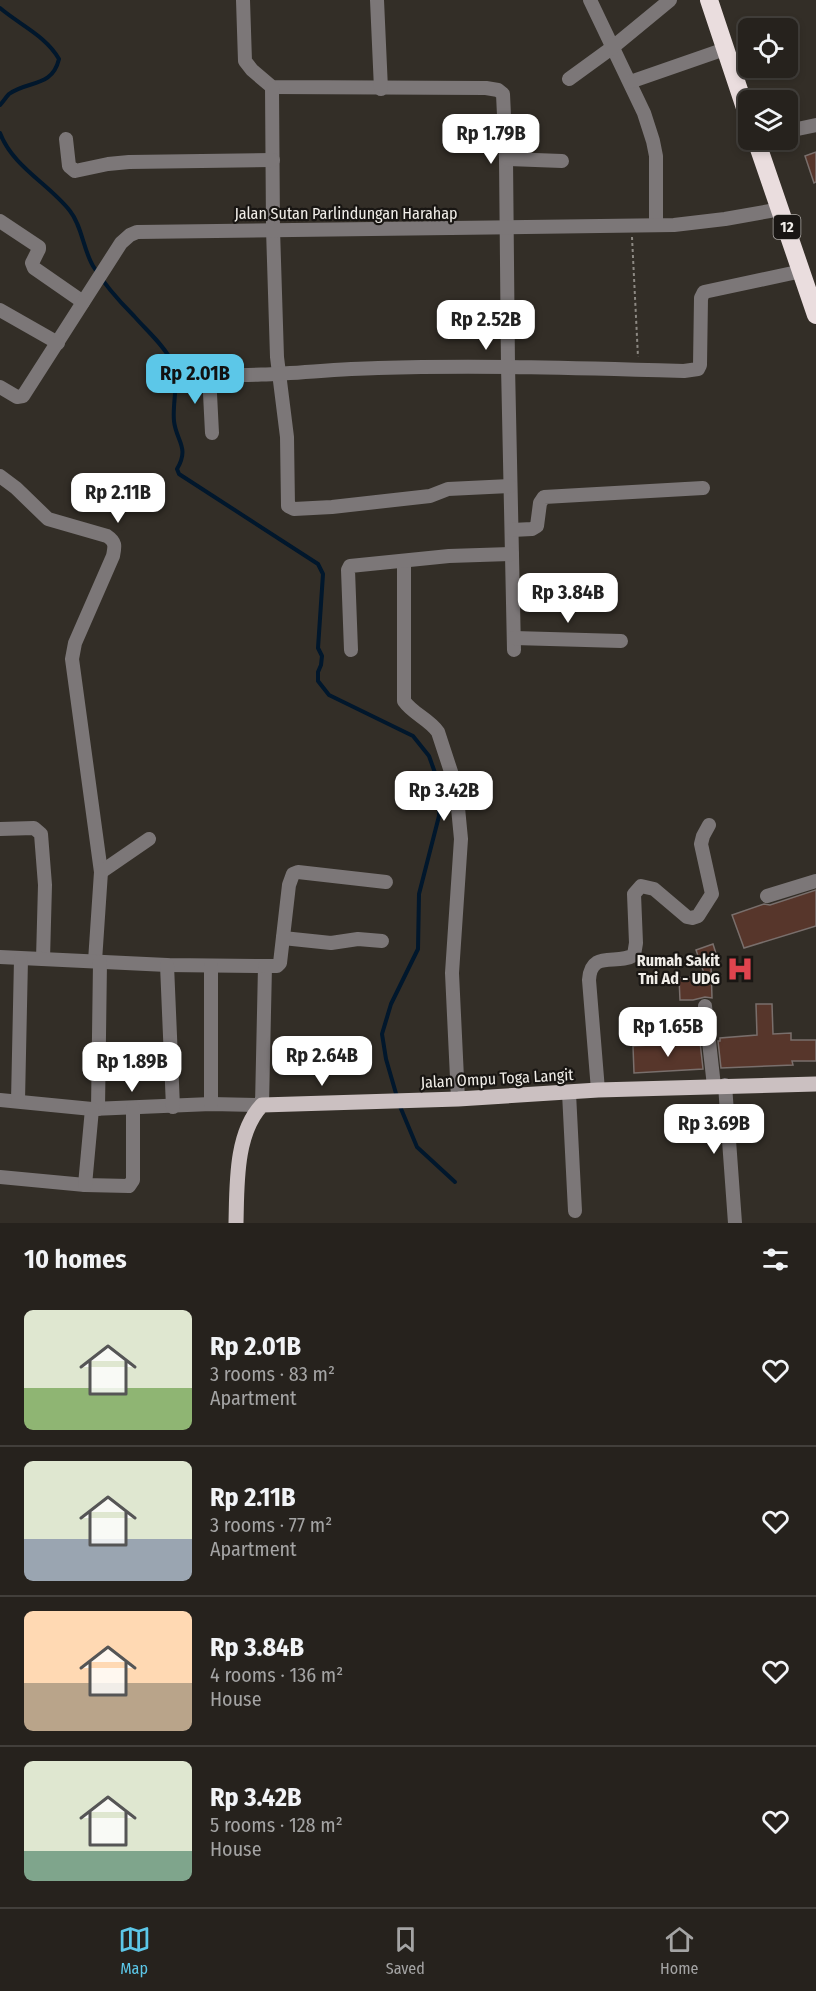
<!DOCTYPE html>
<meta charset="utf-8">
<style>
:root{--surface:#26221d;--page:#322f2a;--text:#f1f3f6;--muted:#a4a4a4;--line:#423f3b;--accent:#5cc7e8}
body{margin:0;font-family:"Fira Sans Condensed",sans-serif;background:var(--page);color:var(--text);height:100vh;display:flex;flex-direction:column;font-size:22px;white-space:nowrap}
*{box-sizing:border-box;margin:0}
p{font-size:20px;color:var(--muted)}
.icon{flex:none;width:33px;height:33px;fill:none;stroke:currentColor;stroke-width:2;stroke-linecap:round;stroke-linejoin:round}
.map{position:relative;height:1223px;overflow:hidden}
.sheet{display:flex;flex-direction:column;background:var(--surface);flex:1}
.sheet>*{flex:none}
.tools{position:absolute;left:738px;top:18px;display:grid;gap:12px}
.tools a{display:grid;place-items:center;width:60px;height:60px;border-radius:9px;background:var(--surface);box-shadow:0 3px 9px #0003,0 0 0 2px var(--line);font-size:30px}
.price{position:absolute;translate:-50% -51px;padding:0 14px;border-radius:12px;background:#fff;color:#222;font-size:20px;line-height:39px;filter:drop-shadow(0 2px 3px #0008)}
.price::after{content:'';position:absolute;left:50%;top:36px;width:18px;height:14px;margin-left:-9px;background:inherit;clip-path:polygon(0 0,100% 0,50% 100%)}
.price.selected{background:var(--accent);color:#111}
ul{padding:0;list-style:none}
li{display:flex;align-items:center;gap:18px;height:150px;padding:0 24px}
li+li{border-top:2px solid var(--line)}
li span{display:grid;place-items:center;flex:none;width:168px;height:120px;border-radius:9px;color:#555}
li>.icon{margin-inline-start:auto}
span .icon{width:72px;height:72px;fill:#fffc;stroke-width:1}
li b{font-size:26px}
h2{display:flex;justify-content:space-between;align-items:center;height:72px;padding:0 24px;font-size:26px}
.dock{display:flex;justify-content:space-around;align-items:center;height:84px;border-top:2px solid var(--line);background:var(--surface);font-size:16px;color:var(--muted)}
.dock a{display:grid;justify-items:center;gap:3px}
.dock .selected{color:var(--accent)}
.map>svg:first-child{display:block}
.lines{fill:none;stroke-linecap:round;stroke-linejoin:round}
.stream{stroke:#01172c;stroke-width:4}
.building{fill:#57362b;stroke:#796f6c;stroke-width:1.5}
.path{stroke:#8d8983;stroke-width:2;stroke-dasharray:3 3;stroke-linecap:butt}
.minor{stroke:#7c7778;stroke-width:14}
.major{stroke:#cbc0c1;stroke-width:15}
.highway{stroke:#eaddde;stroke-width:18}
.labels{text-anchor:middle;stroke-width:4.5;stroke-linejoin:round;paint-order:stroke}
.shield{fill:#191613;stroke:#b0aca8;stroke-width:1.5}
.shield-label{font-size:15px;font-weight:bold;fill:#f0ede8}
.street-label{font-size:16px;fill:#f0ede8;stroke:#191613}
.poi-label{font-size:16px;font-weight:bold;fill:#f0ede8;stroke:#191613;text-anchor:end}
</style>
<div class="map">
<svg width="816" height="1223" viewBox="0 0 816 1223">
<rect width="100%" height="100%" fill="#332e27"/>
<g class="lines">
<g class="stream">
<path d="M 0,8 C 20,25 46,36 59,59 C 52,88 28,80 9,94 C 6,97 3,102 0,105"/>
<path d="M 0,133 C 13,167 49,184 70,211 C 82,226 83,249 93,266 C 104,284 119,301 134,316 C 146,330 164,345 172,362 C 180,380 172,402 174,421 C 176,441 190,447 177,469 L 179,474 L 318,564 L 323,574 L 318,648 L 322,656 L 321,665 L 318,672 L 318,681 L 329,695 L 413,736 L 429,756 L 439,784 L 439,816 L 419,894 L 418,949 L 391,1004 L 382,1034 L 386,1059 L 397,1097"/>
<polyline points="399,1104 417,1147 455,1182"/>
</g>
</g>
<g class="building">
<polygon points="816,152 816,182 814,183 805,156"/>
<polygon points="816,890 816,926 744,948 732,915 764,904 770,905"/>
<polygon points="713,944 719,963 711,966 712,998 705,997 693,1000 680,1000 679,978 705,976 696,950"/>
<polygon points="756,1004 772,1004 773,1034 791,1033 791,1040 816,1040 816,1061 792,1061 793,1065 721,1068 718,1041 720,1041 720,1038 757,1035"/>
<polygon points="700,1042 703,1069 634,1073 633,1046"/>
</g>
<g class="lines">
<polyline class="path" points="632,237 638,357"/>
<g class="minor">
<polyline points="243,0 245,61 252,70 272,87 486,88 498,90 503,94 506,159 508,366 514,650"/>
<polyline points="377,0 381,89"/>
<polyline points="590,0 644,113 653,141 656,156 656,225"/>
<polyline points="569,79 613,47 670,0"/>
<polyline points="630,82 725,49"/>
<polyline points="272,87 273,229 277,357 287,437 288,506 294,509 332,507 430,496 448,489 510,486"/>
<polyline points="788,131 816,125"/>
<polyline points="66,139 69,166 75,171 108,164 129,162 273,160"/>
<polyline points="506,159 562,161"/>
<polyline points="0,221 39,247 39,249 32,263 34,268 83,302"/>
<polyline points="0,310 58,343"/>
<polyline points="0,387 17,397 23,396 121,243 130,235 137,232 674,225 725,219 781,209"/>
<path d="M 212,433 L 209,374 C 265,378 322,369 378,368 C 480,365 582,368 684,371 L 698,369 L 700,365 L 701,298 L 704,292 L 802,271"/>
<path d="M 0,476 L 16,488 L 48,519 L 107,536 C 116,542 115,546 113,556 L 75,643 L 72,659 L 101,872 L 95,961"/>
<polyline points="512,530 532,529 537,526 540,503 544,497 703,488"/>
<path d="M 404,561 L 404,701 C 413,714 429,719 438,732 L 456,787 L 461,839 L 452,973 L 458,1099"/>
<polyline points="514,638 621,641"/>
<polyline points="351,650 348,570 350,566 449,556 512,554"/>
<polyline points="0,829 34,828 41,834 45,885 43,959"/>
<polyline points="101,872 149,839"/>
<polyline points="767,896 816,881"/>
<polyline points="283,938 331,943 358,939 382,941"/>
<polyline points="0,957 167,965 265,966 262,1105 211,1104 92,1109 0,1100"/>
<polyline points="167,965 173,1107"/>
<polyline points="265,966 277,966 280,963 289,885 293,874 298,872 386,882"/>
<polyline points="705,1006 714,1086"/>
<polyline points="725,1085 735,1223"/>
<path d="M 598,1090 L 589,980 C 591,949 617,966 634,955 L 636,943 L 634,894 L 641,886 L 654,889 L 687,917 L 692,918 L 698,916 L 712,894 L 701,844 L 703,836 L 709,825"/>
<polyline points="569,1093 575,1211"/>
<polyline points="18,1101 21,959"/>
<polyline points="211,1104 211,966"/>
<polyline points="98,1109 100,962"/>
<polyline points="0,1177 85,1185 129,1186 133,1180 133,1108"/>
<polyline points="85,1185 92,1109"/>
</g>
<path class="major" d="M 236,1223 C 237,1186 235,1133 262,1105 L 458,1099 L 598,1090 L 816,1084"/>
<g class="highway">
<polyline points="709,0 748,117"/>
<polyline points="756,140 816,315"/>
</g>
</g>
<defs>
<symbol id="hospital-bare" viewBox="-9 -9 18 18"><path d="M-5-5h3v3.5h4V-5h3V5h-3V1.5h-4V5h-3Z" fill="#e0444e" stroke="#191613" stroke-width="2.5" paint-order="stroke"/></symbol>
</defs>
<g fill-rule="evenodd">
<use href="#hospital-bare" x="721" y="950" width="38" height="38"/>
</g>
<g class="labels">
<rect class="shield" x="773.5" y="215" width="27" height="24" rx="4.5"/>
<g class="shield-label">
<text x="787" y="232">12</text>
</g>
<g class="street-label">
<text x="346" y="219">Jalan Sutan Parlindungan Harahap</text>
<text transform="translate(497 1078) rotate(-3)" y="6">Jalan Ompu Toga Langit</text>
</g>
<g class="poi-label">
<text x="720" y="966">Rumah Sakit<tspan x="720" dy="18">Tni Ad - UDG</tspan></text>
</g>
</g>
</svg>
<div class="tools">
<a><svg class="icon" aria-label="locate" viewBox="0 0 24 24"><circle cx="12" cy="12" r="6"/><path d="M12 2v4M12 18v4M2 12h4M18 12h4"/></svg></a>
<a><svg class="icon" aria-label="layers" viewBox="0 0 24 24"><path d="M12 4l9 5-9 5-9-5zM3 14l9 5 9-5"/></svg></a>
</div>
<b class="price" style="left:491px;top:165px">Rp 1.79B</b>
<b class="price" style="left:486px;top:351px">Rp 2.52B</b>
<b class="price selected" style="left:195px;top:405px">Rp 2.01B</b>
<b class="price" style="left:118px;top:524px">Rp 2.11B</b>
<b class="price" style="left:568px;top:624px">Rp 3.84B</b>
<b class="price" style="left:444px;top:822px">Rp 3.42B</b>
<b class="price" style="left:668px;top:1058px">Rp 1.65B</b>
<b class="price" style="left:322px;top:1087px">Rp 2.64B</b>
<b class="price" style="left:132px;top:1093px">Rp 1.89B</b>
<b class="price" style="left:714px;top:1155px">Rp 3.69B</b>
</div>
<section class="sheet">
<h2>10 homes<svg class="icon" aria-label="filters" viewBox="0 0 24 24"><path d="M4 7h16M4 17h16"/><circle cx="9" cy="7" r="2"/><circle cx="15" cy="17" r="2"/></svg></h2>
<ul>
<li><span style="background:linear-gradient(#dfe7d0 65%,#8fb573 0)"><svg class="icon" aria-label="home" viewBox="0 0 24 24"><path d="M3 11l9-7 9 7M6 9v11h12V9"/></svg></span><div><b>Rp 2.01B</b><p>3 rooms · 83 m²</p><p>Apartment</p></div><svg class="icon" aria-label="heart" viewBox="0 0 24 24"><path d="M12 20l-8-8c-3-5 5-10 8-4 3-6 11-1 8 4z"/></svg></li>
<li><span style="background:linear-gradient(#dfe7d0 65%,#9aa5b1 0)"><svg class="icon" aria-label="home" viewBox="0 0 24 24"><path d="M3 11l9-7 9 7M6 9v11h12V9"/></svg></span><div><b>Rp 2.11B</b><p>3 rooms · 77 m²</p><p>Apartment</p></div><svg class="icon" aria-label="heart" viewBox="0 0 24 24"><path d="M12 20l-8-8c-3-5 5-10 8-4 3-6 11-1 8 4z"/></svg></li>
<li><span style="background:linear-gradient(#ffd9b3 60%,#b9a48a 0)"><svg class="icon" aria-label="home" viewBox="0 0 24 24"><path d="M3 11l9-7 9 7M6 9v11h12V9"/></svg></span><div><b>Rp 3.84B</b><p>4 rooms · 136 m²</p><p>House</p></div><svg class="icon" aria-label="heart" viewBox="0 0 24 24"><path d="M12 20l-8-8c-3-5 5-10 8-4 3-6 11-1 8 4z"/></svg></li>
<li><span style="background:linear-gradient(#dfe7d0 75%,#7fa58c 0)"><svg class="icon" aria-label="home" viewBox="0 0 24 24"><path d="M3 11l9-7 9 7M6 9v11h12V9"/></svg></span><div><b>Rp 3.42B</b><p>5 rooms · 128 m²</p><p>House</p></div><svg class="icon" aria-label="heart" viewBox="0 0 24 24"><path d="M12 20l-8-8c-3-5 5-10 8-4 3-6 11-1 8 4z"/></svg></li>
</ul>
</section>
<nav class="dock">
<a class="selected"><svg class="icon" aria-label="map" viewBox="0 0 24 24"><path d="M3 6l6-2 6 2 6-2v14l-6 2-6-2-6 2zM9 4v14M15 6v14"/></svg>Map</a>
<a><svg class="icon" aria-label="saved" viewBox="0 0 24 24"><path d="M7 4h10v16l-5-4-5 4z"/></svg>Saved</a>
<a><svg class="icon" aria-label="home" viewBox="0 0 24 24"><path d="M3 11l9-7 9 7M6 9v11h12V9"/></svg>Home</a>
</nav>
